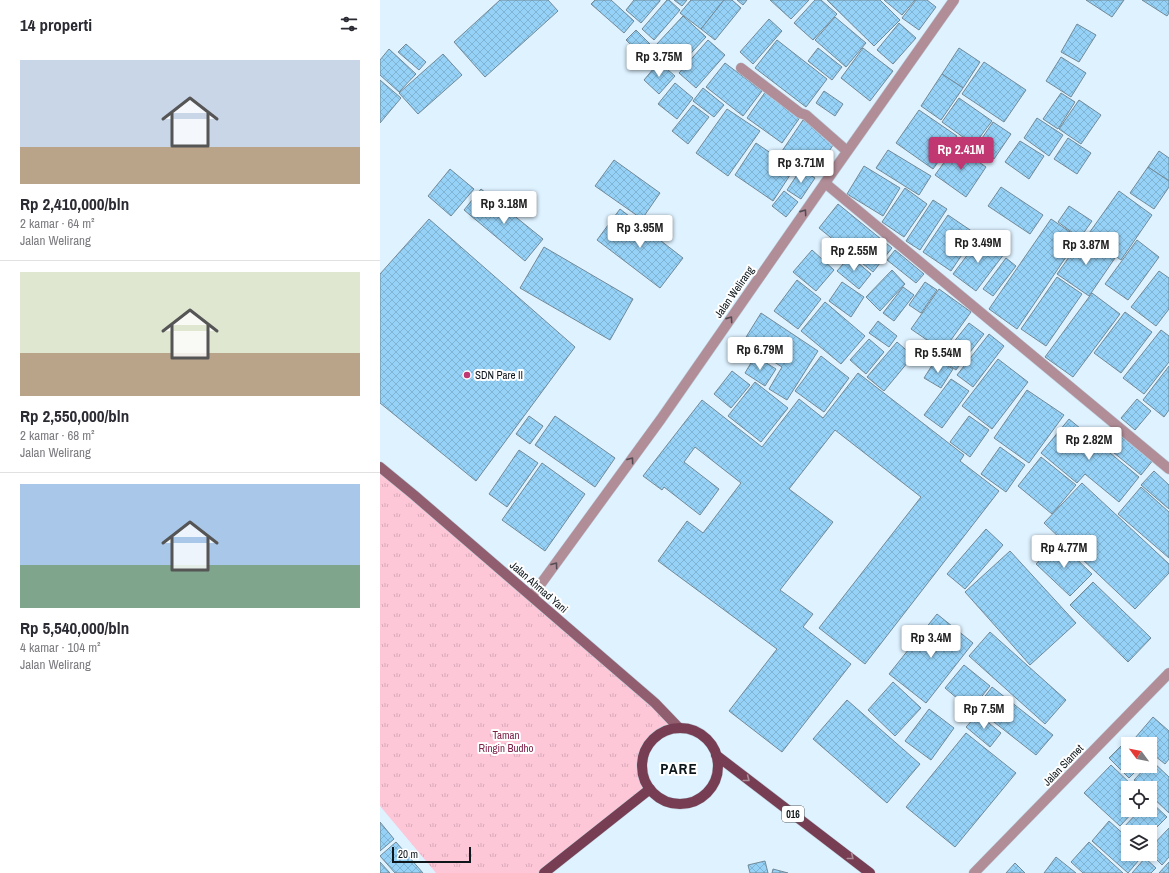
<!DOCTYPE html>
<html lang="id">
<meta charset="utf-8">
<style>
:root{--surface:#fff;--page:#f7f7f7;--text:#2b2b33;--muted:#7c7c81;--line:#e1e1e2;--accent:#c03772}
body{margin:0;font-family:"Archivo Narrow",sans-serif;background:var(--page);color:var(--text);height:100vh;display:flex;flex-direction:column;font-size:15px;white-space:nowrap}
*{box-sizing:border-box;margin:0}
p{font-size:13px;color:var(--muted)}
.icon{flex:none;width:22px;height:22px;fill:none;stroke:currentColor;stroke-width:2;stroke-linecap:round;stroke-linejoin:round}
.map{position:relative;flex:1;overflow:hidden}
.sheet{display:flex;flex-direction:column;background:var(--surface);width:380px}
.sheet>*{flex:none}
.needle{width:26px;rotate:302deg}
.tools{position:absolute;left:741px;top:737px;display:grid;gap:8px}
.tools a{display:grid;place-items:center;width:36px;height:36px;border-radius:0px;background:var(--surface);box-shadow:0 2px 6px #0003;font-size:20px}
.scale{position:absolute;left:12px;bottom:10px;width:79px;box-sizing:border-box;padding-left:4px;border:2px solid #0e171c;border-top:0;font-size:11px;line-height:14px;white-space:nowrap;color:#0e171c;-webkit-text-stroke:3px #fff;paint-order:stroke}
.price{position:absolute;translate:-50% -34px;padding:0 9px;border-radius:4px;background:#fff;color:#222;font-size:13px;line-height:26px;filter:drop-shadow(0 1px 2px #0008)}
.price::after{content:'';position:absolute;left:50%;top:24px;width:12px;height:9px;margin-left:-6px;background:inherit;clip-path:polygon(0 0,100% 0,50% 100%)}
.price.active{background:var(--accent);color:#fff}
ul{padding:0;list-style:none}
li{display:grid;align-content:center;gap:8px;height:212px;padding:0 20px}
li+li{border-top:1px solid var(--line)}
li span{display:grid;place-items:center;height:124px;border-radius:0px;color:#555}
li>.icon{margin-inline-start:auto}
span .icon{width:72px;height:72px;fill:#fffc;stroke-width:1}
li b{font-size:17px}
h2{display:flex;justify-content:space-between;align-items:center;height:48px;padding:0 20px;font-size:17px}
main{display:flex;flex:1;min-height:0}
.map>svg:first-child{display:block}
.park{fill:url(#park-tufts)}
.building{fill:url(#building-cross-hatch);stroke:#728997}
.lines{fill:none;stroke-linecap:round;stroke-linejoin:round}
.minor-casing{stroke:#bdcfdb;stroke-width:11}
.tertiary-casing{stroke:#bdcfdb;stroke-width:11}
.secondary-casing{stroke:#bdcfdb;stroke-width:11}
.primary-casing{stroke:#bdcfdb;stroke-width:11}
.minor{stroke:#b18d98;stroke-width:10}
.tertiary{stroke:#b18d98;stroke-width:10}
.secondary{stroke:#905e6f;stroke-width:10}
.primary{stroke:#773d52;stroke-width:10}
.oneway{stroke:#574c54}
.oneway2{stroke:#ad8b97}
.poi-dot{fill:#c03772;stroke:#fff;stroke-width:1.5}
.labels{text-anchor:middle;stroke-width:4;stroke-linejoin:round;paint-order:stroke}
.shield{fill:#fff;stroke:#565d60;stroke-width:1}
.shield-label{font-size:10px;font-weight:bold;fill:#0e171c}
.street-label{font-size:11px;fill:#0e171c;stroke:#fff}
.poi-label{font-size:11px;fill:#0e171c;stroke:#fff;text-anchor:start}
.park-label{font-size:11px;fill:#7d2149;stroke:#fff}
.district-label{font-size:15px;font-weight:bold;letter-spacing:1px;fill:#0e171c;stroke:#fff}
</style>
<main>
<section class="sheet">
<h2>14 properti<svg class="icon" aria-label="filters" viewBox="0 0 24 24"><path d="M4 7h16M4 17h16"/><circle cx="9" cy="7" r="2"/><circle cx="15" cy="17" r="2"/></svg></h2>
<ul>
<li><span style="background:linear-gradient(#c9d6e8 70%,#b9a48a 0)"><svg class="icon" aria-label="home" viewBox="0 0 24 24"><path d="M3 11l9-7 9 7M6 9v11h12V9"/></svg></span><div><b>Rp 2,410,000/bln</b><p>2 kamar · 64 m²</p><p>Jalan Welirang</p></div></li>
<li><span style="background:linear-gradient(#dfe7d0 65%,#b9a48a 0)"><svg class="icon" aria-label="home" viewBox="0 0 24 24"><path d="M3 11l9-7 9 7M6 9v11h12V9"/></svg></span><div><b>Rp 2,550,000/bln</b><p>2 kamar · 68 m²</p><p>Jalan Welirang</p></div></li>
<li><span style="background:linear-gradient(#a9c7e8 65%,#7fa58c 0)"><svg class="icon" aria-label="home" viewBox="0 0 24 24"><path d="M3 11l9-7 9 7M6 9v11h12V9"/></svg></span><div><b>Rp 5,540,000/bln</b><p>4 kamar · 104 m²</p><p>Jalan Welirang</p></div></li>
</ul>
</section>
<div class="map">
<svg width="789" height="873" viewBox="0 0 789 873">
<defs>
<pattern id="park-tufts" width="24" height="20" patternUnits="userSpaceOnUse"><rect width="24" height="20" fill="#fdc7d8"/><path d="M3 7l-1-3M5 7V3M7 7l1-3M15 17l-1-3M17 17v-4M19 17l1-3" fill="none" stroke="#d8aab9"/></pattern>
<pattern id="building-cross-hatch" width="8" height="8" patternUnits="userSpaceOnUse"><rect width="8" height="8" fill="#96d2f7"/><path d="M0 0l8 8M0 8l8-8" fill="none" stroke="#80b4d3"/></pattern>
</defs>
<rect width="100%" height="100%" fill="#def2ff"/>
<path class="park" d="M 0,467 L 299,728 C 295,728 291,728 287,730 C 271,735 261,753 262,769 C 263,777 266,783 270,789 L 164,873 L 56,873 L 0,806 Z"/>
<g class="building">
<polygon points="120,0 168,0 178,11 105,77 74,42"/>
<polygon points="215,0 231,0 254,21 244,33 211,4"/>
<polygon points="254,0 280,0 280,1 261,23 246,10"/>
<polygon points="287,0 289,0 300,10 274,40 262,29"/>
<polygon points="294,0 307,0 302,6"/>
<polygon points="311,0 344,0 321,29 300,13"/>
<polygon points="344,0 352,0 361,8 335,40 321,29"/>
<polygon points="357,0 367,0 363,5"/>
<polygon points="390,0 429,0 411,19"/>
<polygon points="435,0 441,0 457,14 433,40 414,23"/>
<polygon points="447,0 500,0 520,20 494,46"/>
<polygon points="504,0 535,0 522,15"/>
<polygon points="536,0 547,0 556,7 539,30 522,18"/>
<polygon points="706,0 744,0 732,17"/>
<polygon points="762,0 789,0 789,13 787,16"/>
<polygon points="303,16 326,37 299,66 276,45"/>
<polygon points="455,17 486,43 466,67 435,40"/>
<polygon points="389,19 402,31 373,64 360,52"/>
<polygon points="519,23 536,38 513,64 497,50"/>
<polygon points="697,24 716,35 699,62 681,52"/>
<polygon points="256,30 277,51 268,61 246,40"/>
<polygon points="328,40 345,55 316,88 299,73"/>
<polygon points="397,40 447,79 426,107 375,68"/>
<polygon points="26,44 46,62 39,70 18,52"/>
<polygon points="438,48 462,67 452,80 428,61"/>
<polygon points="483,48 513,71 490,101 461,78"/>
<polygon points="579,48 600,62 583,88 562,74"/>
<polygon points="9,49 36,74 19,92 0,75 0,60"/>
<polygon points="63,54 82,75 38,114 19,93"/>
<polygon points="681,57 706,73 691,97 666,81"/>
<polygon points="279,62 295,76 279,94 264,80"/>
<polygon points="604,62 646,90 624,122 582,94"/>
<polygon points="345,63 382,91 363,116 326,87"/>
<polygon points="562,74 583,88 561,120 541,106"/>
<polygon points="0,80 21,98 0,123"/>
<polygon points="295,83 313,98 297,119 278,104"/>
<polygon points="323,88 344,105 334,117 313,101"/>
<polygon points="386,91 421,116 402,143 367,118"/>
<polygon points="444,91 463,104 455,116 436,103"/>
<polygon points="681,93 695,102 678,129 663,119"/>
<polygon points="579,98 612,121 594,145 562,122"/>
<polygon points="699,100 721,115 701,144 679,129"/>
<polygon points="313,105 329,117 308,144 292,131"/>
<polygon points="347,109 380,131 348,176 316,153"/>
<polygon points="539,110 577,136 553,169 516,143"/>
<polygon points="657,118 683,135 669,156 644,138"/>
<polygon points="423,120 455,142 433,176 400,154"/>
<polygon points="613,122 631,134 614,159 596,147"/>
<polygon points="688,138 711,153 697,174 674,159"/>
<polygon points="640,141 664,156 649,179 625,162"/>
<polygon points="376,143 414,169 393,201 355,175"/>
<polygon points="576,146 606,167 586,197 555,175"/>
<polygon points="508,150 551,176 539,195 496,168"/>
<polygon points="779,151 789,158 789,181 768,167"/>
<polygon points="234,160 280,193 262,219 215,186"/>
<polygon points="484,166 520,188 503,216 467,194"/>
<polygon points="768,167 789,181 789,187 774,209 750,193"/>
<polygon points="70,169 94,189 71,216 48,196"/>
<polygon points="421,169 435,178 421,199 407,190"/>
<polygon points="621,187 663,215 650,234 608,206"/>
<polygon points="525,188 547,204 524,237 502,222"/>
<polygon points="101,189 163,239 145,261 84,210"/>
<polygon points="404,191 418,202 406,217 392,206"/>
<polygon points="739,191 772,215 741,260 707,236"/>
<polygon points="553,200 567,209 540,250 526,241"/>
<polygon points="458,204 512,248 493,272 439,228"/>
<polygon points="689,206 712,221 700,238 678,222"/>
<polygon points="240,209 303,258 280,288 217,240"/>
<polygon points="568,215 596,234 571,271 543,252"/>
<polygon points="49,219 195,347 96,481 0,403 0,274"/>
<polygon points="671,219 699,238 637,329 609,309"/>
<polygon points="704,236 735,258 709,296 677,274"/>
<polygon points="601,237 624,254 596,291 573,274"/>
<polygon points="757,240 779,257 748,300 725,284"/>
<polygon points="164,247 253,299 230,340 140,288"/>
<polygon points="432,250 454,270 436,291 413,272"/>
<polygon points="515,250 544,274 536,283 507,260"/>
<polygon points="470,256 491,274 479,289 457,271"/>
<polygon points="626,258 636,266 613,296 603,289"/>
<polygon points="512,270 525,284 500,311 486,297"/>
<polygon points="779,271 789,278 789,309 776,326 751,307"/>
<polygon points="677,277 702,294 666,346 641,329"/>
<polygon points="417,280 441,299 418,329 394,311"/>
<polygon points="462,282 484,297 471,317 449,301"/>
<polygon points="545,282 557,290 541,313 529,305"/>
<polygon points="523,287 534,295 514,321 503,313"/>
<polygon points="559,289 591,312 563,351 531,329"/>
<polygon points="712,293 740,314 693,377 665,357"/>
<polygon points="445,302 485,336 461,364 421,331"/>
<polygon points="745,312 772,332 741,373 714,353"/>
<polygon points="381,313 438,351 407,400 389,389 402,367 363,342"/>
<polygon points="498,321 517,336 509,347 489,333"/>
<polygon points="589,323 604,334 576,370 560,359"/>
<polygon points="781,330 789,336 789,362 764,394 743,378"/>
<polygon points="609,334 624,346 593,387 577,375"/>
<polygon points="489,339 504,352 486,374 470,360"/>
<polygon points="517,342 533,356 504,391 487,377"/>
<polygon points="375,356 396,369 385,386 365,373"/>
<polygon points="441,356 469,378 444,412 415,391"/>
<polygon points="556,359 573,369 561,388 544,378"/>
<polygon points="618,359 648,382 612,429 582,406"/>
<polygon points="789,366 789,410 784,417 763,400"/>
<polygon points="352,371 370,385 351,408 334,394"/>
<polygon points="478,373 584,455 580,461 619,491 485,664 439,628 541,497 455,430 409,489 453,522 400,590 433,614 423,627 471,664 402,752 349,711 397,649 278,561 307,521 323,533 361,483 315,447 304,462 339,489 320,515 284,487 282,490 263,476 322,400 382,447 419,399 443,418"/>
<polygon points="571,379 589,391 562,428 544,415"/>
<polygon points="375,382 408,408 381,442 348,416"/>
<polygon points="647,390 684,415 649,463 614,438"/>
<polygon points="757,399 771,411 755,430 741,418"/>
<polygon points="149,416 163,426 150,444 136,434"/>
<polygon points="175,416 235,458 215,487 155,445"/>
<polygon points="589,416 609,430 590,457 570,442"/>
<polygon points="689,419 759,477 739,502 705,474 697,483 661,453"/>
<polygon points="734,428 774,459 761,475 722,443"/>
<polygon points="620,447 645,465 626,492 601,474"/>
<polygon points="139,450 158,463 127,507 109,494"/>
<polygon points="661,457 696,485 672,514 638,486"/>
<polygon points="162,463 205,494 165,551 122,520"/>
<polygon points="774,471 789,485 789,509 761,485"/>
<polygon points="702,483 789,564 789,573 755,609 664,523"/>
<polygon points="761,487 789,512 789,558 738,514"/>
<polygon points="606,529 623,545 585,589 567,574"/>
<polygon points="678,541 712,574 690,596 656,564"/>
<polygon points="630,551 696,623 650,665 585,592"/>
<polygon points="713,582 771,638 748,662 690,605"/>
<polygon points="557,614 593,643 546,703 509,674"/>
<polygon points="610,632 686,700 665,724 589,656"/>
<polygon points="584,665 610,686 591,710 565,688"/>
<polygon points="513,682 541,708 515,736 488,710"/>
<polygon points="612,687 673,735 656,755 596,708"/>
<polygon points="467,700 540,764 507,803 433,739"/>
<polygon points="549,709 574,728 551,760 525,741"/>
<polygon points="598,714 621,733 610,747 586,727"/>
<polygon points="773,717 789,731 789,759 785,764 770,752 770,744 761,744 755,738"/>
<polygon points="586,733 636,773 575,847 526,807"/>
<polygon points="749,738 756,744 748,744 748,766 761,766 749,778 729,758"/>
<polygon points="772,761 789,777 789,813 770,795 770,788 763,788 754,780 767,766 770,766 770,763"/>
<polygon points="731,765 755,788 748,788 748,810 755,810 740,826 704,793"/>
<polygon points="770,801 787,817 770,834 770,832 748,832 748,835 742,829 760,810 770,810"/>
<polygon points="729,821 748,838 748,854 764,854 748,873 712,841"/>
<polygon points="0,822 14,839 0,851"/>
<polygon points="789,828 789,857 782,865 770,853 770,848"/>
<polygon points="16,842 43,873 15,873 0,856"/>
<polygon points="709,842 743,873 703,873 691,862"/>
<polygon points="676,857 696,873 664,873"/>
<polygon points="765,858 776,868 771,873 752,873"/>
<polygon points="385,861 388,873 370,873 368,865"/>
<polygon points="0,862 10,873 0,873"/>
<polygon points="789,862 789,873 779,873"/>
<polygon points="635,863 645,873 626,873"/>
<polygon points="393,869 408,873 392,873"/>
</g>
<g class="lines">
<defs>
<g id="minor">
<polyline points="361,68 420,113 426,115 467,151"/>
<polyline points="445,183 789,469"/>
<polyline points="152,596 281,419 445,183 574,0"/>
</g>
<polyline id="tertiary" points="594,873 789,673"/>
<polyline id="secondary" points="0,467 34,495 246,678 275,703 299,728"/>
<g id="primary">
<circle cx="300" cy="766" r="38"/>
<polyline points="336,755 490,873"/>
<polyline points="164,873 270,789"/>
</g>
</defs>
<use href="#minor" class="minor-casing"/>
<use href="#tertiary" class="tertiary-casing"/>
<use href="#secondary" class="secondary-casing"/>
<use href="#primary" class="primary-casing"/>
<use href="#minor" class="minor"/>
<use href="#tertiary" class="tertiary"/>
<use href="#secondary" class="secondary"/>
<use href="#primary" class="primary"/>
</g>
<defs><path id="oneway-chevron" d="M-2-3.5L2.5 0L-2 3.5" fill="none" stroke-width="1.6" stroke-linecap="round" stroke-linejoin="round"/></defs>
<g class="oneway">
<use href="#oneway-chevron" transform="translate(424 212) rotate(-55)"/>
<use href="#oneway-chevron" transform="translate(350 319) rotate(-55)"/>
<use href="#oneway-chevron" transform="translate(251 460) rotate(-54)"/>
<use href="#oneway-chevron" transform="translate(175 565) rotate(-54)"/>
</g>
<g class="oneway2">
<use href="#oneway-chevron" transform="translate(367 779) rotate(38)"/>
<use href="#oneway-chevron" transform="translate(471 857) rotate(39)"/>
</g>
<circle class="poi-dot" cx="87" cy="375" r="4"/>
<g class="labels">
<rect class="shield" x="402" y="806" width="22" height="16" rx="3"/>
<g class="shield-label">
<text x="413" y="818">016</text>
</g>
<g class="street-label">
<text transform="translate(354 292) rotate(-55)" y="4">Jalan Welirang</text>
<text transform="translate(159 587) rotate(41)" y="4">Jalan Ahmad Yani</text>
<text transform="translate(683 765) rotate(-46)" y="4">Jalan Slamet</text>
</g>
<g class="poi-label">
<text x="95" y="379">SDN Pare II</text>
</g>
<g class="park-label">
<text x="126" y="739">Taman<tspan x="126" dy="13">Ringin Budho</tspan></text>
</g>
<g class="district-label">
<text x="299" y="774">PARE</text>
</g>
</g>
</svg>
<div class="tools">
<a><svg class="needle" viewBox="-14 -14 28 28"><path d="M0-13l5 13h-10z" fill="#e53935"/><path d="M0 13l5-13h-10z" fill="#7c7c81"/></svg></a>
<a><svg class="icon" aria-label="locate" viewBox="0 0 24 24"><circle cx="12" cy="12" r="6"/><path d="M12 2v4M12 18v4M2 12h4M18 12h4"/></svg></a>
<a><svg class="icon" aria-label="layers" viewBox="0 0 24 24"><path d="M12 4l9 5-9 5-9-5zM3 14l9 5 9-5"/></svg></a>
</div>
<div class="scale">20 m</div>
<b class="price" style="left:279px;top:78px">Rp 3.75M</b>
<b class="price active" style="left:581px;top:171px">Rp 2.41M</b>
<b class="price" style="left:421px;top:184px">Rp 3.71M</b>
<b class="price" style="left:124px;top:225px">Rp 3.18M</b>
<b class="price" style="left:260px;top:249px">Rp 3.95M</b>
<b class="price" style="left:598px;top:264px">Rp 3.49M</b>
<b class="price" style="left:706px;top:266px">Rp 3.87M</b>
<b class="price" style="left:474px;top:272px">Rp 2.55M</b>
<b class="price" style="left:380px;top:371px">Rp 6.79M</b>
<b class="price" style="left:558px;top:374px">Rp 5.54M</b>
<b class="price" style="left:709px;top:461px">Rp 2.82M</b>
<b class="price" style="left:684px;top:569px">Rp 4.77M</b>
<b class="price" style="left:551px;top:659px">Rp 3.4M</b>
<b class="price" style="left:604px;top:730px">Rp 7.5M</b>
</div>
</main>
